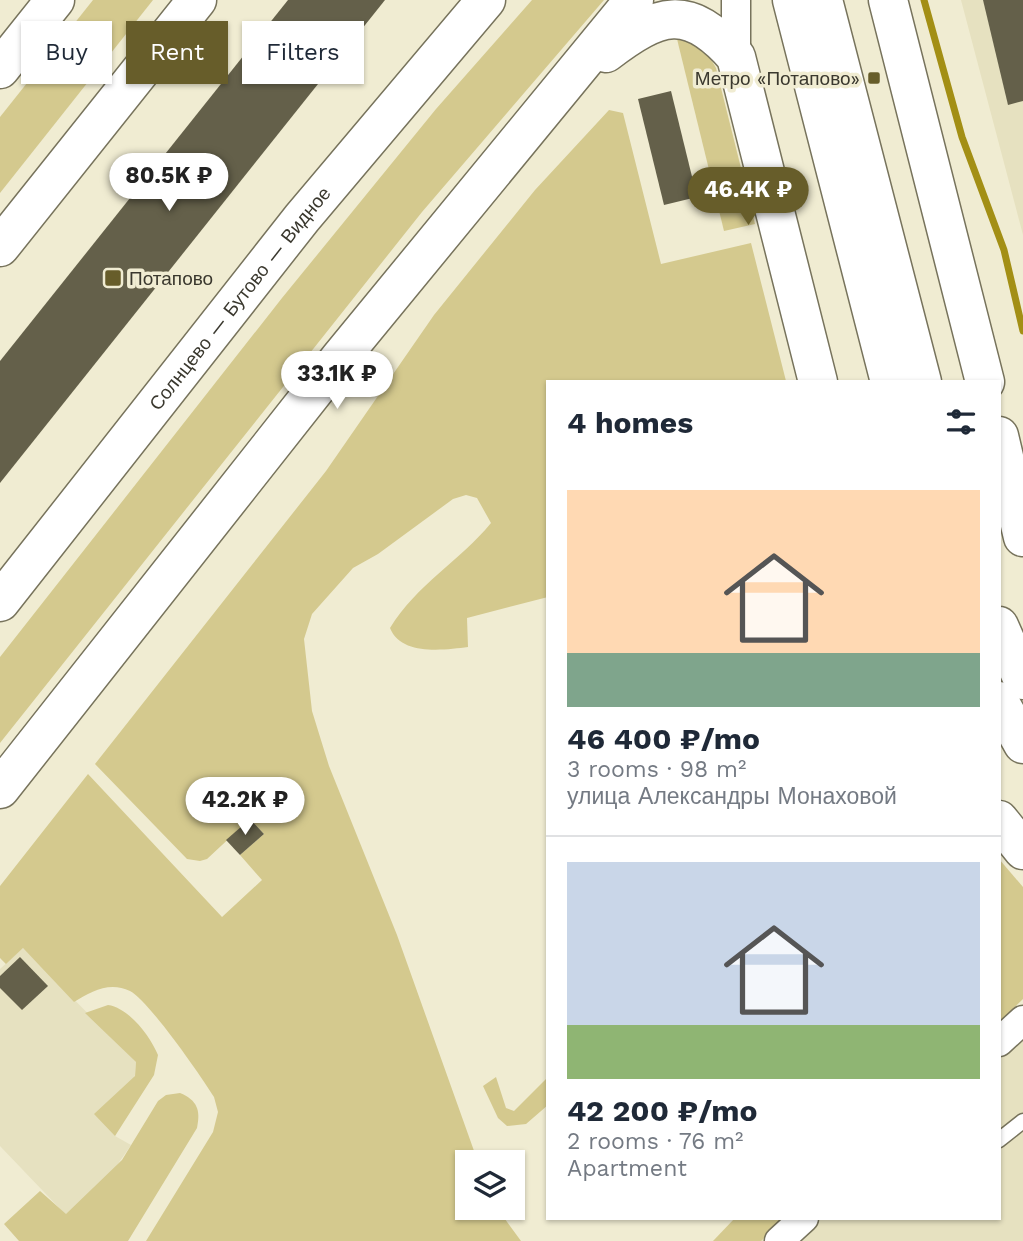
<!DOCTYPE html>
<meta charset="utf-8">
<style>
:root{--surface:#fff;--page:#f6f6f7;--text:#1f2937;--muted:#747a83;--line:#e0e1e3;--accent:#675d2a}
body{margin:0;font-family:"Work Sans",sans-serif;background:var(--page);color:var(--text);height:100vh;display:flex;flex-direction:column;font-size:26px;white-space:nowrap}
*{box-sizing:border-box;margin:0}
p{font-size:23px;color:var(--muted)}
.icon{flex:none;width:38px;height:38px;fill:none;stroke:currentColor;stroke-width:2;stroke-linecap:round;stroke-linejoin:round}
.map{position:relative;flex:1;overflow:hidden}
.side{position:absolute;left:546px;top:380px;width:455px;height:840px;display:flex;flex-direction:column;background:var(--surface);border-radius:0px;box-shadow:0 2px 5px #0004}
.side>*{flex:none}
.top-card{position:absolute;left:21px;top:21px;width:420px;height:63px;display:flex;gap:14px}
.buttons{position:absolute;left:455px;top:1150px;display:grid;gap:14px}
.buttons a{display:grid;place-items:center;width:70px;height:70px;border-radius:0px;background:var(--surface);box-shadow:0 2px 5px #0004;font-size:35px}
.price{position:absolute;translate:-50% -60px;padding:0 16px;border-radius:24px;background:#fff;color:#222;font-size:23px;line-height:46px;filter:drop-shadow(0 2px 4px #0008)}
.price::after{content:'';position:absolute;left:50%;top:42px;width:21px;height:16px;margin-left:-10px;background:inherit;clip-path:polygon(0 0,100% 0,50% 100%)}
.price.selected{background:var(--accent);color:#fff}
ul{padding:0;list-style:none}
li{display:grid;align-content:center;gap:14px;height:371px;padding:0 21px}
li+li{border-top:2px solid var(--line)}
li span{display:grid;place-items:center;height:217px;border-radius:0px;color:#555}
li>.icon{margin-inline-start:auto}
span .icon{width:126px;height:126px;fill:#fffc;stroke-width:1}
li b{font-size:30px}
h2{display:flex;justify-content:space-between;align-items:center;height:84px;padding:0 21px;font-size:30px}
.tag{padding:0 24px;border-radius:0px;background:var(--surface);box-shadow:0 2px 5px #0004;font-size:24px;line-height:63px}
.tag.selected{background:var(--accent);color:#fff}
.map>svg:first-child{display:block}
.built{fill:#e6e1c0}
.green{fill:#d4c98e}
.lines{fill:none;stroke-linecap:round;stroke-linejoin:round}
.stream{stroke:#a38f15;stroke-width:7}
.building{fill:#64604a}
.service-casing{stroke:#77735c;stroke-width:17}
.minor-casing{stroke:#77735c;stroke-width:31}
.secondary-casing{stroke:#77735c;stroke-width:41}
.service{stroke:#fff;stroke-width:14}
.minor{stroke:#fff;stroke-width:28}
.secondary{stroke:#fff;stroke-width:38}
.poi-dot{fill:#675d2a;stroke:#f0ecd2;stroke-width:2.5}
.labels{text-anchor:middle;stroke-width:7;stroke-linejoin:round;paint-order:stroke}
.poi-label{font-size:19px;fill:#3a382e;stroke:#f0ecd2;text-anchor:end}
.street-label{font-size:19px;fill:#3a382e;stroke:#f0ecd2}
</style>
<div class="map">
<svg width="1023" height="1241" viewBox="0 0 1023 1241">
<rect width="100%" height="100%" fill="#f0ecd2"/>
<g class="built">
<polygon points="961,0 1023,0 1023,235"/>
<polygon points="23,948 136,1062 135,1075 115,1136 131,1145 113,1171 66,1215 0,1146 0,969"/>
<polygon points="1011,999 1023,1012 1023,1241 745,1241 770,1218 999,1218 999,1010"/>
</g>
<g class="green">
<polygon points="93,0 153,0 0,193 0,117"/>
<polygon points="532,0 604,0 422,212 0,743 0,657 282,298 436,109"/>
<path d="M 677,39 C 695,41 708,52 716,68 L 755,224 L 724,231 Z"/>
<path d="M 609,110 L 623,113 L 661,264 L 751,243 L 786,381 L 548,382 L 548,597 L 467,618 L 468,647 C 444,650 401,656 390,628 C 417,584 460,561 491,523 L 477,498 L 466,495 L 453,499 L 378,554 L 353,568 L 312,614 L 304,639 L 312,711 L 329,766 L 397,935 L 478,1162 L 467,1162 L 467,1208 L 497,1208 L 521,1241 L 146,1241 L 213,1132 L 218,1112 L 214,1097 C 201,1076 149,1001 130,991 C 110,981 91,991 74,1002 L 23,948 L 6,964 L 0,958 L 0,886 L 88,774 L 222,917 L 262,880 L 240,855 L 264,834 L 250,819 L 207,859 L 200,861 L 187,859 L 95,764 L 326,471 L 434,315 L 535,190 Z"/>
<polygon points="999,859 1023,887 1023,999 999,1022"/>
<path d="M 108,1005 C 129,1008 150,1036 158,1055 L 154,1075 L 115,1136 L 94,1114 L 135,1076 L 136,1062 L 85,1013 Z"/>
<polygon points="496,1077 506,1108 514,1111 548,1077 548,1105 526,1124 507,1126 498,1118 483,1086"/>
<path d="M 180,1093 C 197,1100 201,1110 197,1128 L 128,1241 L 19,1241 L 4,1224 L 40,1191 L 66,1214 L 122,1160 L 158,1101 L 166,1095 Z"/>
<polygon points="735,1218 786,1218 761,1241 713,1241"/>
</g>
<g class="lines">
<polyline class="stream" points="924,0 962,137 1004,250 1023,331"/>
</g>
<g class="building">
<polygon points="288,0 385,0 0,483 0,361"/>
<polygon points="983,0 1023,0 1023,101 1008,105"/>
<polygon points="671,91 697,197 664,205 638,99"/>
<polygon points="250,819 264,834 240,855 226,840"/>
<polygon points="20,957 48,986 22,1010 0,988 0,976"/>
</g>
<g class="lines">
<defs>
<polyline id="service" points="999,1140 1023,1121"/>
<g id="minor">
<polyline points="736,57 736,0"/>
<polyline points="999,1042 1023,1020"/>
<polyline points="779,1241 804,1218"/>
</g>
<g id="secondary">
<polyline points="792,0 890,382"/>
<polyline points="823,0 922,382"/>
<polyline points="888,0 985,382"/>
<path d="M 606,53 C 659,13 688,2 736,57 L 818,382"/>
<polyline points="0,69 55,0"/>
<polyline points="0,247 197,0"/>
<polyline points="999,436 1023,537"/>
<path id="s1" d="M 0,602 L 302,218 L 486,0"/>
<polyline points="999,626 1023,680"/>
<polyline points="999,701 1023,744"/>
<polyline points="0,789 340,358 634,0"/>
<polyline points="999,820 1023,850"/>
</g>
</defs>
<use href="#service" class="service-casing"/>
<use href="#minor" class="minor-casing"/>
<use href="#secondary" class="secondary-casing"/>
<use href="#service" class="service"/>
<use href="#minor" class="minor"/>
<use href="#secondary" class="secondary"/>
</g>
<g class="poi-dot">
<rect x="867" y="71" width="14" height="14" rx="3.5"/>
<rect x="104" y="269" width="18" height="18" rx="3.5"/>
</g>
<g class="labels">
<g class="poi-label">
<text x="860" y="85">Метро «Потапово»</text>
<text x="129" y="285" text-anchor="start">Потапово</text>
</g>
<g class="street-label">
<text dy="7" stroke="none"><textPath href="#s1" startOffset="387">Солнцево — Бутово — Видное</textPath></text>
</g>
</g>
</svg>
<div class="buttons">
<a><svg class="icon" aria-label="layers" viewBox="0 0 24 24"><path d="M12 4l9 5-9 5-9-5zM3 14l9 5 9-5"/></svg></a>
</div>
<b class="price" style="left:169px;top:213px">80.5K ₽</b>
<b class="price selected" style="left:748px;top:227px">46.4K ₽</b>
<b class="price" style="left:337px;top:411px">33.1K ₽</b>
<b class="price" style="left:245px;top:837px">42.2K ₽</b>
<div class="top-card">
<a class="tag">Buy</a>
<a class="tag selected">Rent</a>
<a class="tag">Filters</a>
</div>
<section class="side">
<h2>4 homes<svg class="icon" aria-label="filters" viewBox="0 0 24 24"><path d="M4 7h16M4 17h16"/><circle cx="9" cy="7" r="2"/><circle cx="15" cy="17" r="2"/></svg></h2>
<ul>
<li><span style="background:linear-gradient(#ffd9b3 75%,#7fa58c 0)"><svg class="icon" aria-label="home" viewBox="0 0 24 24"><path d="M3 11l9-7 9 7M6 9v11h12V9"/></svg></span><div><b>46 400 ₽/mo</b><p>3 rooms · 98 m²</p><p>улица Александры Монаховой</p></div></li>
<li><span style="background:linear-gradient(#c9d6e8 75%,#8fb573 0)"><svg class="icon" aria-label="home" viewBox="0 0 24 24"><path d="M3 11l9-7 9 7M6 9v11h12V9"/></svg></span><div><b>42 200 ₽/mo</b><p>2 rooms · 76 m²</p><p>Apartment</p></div></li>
</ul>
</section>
</div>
